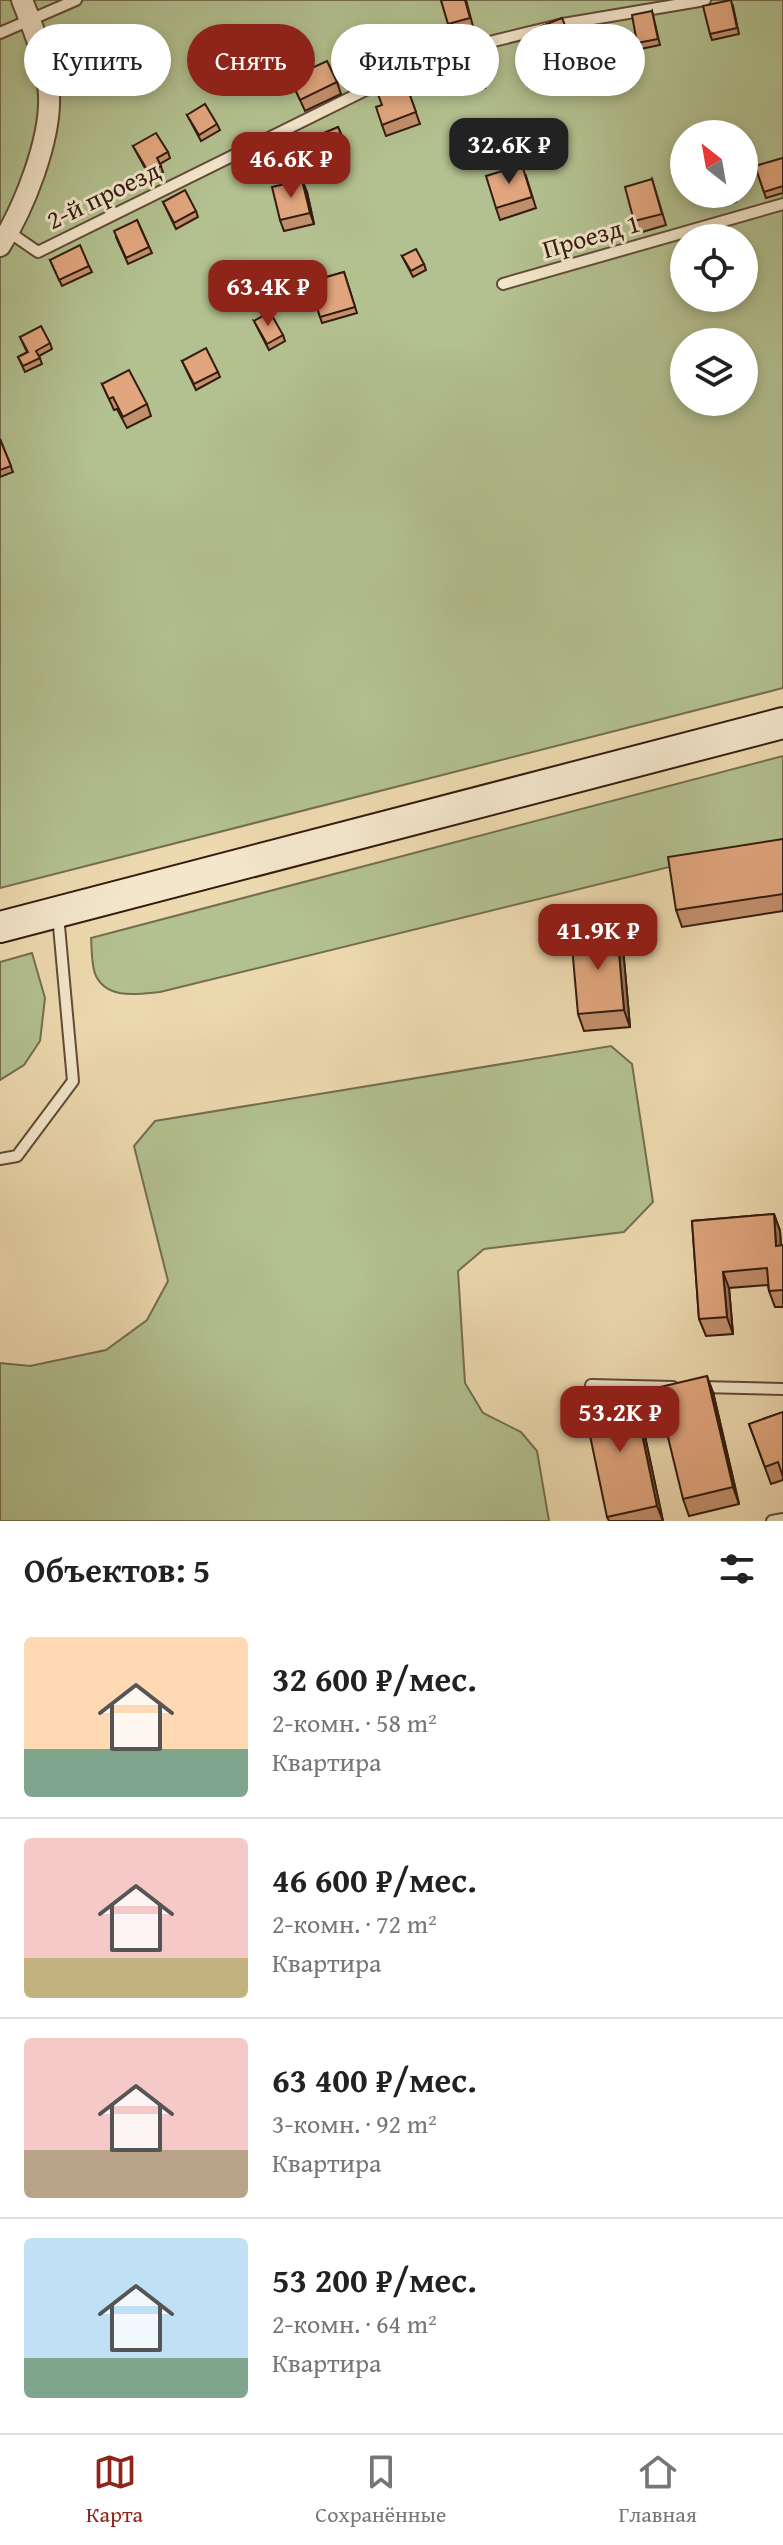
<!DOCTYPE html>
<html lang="ru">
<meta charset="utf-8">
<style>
:root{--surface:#fff;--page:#f6f6f6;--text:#222;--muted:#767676;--line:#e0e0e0;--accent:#8f2418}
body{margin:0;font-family:"Gentium Book Plus",serif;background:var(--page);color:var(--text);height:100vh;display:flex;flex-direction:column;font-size:30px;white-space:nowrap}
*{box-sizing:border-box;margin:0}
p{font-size:26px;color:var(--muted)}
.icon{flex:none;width:44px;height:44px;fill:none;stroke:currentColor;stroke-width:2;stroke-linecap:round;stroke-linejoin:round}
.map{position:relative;height:1521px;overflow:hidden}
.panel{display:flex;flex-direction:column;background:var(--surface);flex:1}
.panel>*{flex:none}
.hud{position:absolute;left:24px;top:24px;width:736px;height:72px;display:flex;gap:16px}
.needle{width:52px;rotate:329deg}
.tools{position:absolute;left:670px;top:120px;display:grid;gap:16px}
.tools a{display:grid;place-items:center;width:88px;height:88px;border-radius:50%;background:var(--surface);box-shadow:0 4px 12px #0003;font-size:40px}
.price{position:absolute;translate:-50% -68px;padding:0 18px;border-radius:16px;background:var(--accent);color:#fff;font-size:26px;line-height:52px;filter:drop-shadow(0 2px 4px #0008)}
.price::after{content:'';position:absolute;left:50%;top:48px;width:24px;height:18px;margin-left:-12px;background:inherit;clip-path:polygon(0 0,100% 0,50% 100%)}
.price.active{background:#222;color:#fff}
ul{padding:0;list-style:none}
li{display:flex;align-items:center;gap:24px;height:200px;padding:0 24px}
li+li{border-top:2px solid var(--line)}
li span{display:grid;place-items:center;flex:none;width:224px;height:160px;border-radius:8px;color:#555}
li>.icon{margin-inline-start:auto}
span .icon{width:96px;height:96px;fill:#fffc;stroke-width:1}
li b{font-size:34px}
h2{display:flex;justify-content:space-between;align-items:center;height:96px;padding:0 24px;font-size:34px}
.chip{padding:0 28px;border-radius:36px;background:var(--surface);box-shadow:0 4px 12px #0003;font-size:28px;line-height:72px}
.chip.active{background:var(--accent);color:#fff}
.tabs{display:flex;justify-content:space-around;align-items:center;height:112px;border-top:2px solid var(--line);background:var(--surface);font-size:22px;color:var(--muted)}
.tabs a{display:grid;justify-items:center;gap:4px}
.tabs .active{color:var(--accent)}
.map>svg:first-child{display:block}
.green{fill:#b3c08f;stroke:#746e4f;stroke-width:2;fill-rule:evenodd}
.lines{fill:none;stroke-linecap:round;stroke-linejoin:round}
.lane-casing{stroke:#624b37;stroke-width:14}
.street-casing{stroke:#624b37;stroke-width:24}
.secondary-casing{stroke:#341c0f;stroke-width:34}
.lane{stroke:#f3e6cb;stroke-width:10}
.street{stroke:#f3e6cb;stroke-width:20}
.secondary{stroke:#f3e6cb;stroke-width:30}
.wall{fill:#c28f6c;stroke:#341c0f;stroke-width:2}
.shaded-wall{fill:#9e7458;stroke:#341c0f;stroke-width:2}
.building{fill:#e1a67e;stroke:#341c0f;stroke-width:2}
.labels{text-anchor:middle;stroke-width:6;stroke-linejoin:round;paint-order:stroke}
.street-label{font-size:26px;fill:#341c0f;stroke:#f3e6cb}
</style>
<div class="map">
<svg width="783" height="1521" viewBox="0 0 783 1521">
<rect width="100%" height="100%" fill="#edd9af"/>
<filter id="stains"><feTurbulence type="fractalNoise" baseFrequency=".0025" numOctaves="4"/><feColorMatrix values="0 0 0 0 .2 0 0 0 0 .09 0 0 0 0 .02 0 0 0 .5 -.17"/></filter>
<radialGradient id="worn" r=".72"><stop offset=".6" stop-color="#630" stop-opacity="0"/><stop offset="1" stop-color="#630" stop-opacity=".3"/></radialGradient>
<g class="green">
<path d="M 0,0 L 783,0 L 783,688 L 0,888 ZM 684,134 L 744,134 L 744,194 L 684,194 ZM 684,238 L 744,238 L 744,298 L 684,298 ZM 684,342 L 744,342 L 744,402 L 684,402 Z"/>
<path d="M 783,756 L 783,839 L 160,992 C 138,994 108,1000 96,976 C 91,966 92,949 91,938 Z"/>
<polygon points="32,953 45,998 40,1041 24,1065 0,1080 0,962"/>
<polygon points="611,1046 632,1064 653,1202 624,1232 484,1249 458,1271 465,1383 483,1413 521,1432 537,1451 549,1521 0,1521 0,1363 30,1366 106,1350 147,1320 168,1281 134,1146 155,1121"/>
</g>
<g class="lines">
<defs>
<g id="lane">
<polyline points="0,33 76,0"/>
<polyline points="465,48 563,24 705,0"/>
<polyline points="9,232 38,252 392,77"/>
<polyline points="503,284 783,204"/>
<polyline points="0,1159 17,1156 73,1081 58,915"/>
<polyline points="591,1385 673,1387"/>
<polyline points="701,1387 783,1389"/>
<polyline points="772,1521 783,1519"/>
</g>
<path id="street" d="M 0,246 C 24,208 51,140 49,95 C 48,64 33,28 22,0"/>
<polyline id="secondary" points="0,927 783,723"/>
</defs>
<use href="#lane" class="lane-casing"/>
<use href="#street" class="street-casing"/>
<use href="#secondary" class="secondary-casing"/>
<use href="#lane" class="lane"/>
<use href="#street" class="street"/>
<use href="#secondary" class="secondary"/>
</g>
<g class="wall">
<polygon points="441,0 466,0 474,30 452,36"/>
<polygon points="733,6 739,34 712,40 710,34"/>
<polygon points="652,11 660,45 640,49 637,43"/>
<polygon points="562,18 578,60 554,70 537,28"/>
<polygon points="100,58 134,65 136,71 114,84"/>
<polygon points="479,59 485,88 463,93 460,87"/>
<polygon points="290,78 337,82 341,94 305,111"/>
<polygon points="404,79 420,124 386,136 382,125 382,105"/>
<polygon points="187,115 217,124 220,130 201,141"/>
<polygon points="338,127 349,154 320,165 310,139"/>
<polygon points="133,146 168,152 170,158 160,164 163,172 151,179"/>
<polygon points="783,158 783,193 766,198 755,166"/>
<polygon points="526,176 536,208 500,220 496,208"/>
<polygon points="652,179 666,225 639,233 634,221"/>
<polygon points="307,192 314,224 284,231 280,220"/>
<polygon points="704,194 734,194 736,202 718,206 715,197 706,200"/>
<polygon points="163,202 196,211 198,217 176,229"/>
<polygon points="137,220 152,253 128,264 116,237"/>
<polygon points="402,256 424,264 426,270 413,277"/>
<polygon points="50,260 89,266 92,272 62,286"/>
<polygon points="344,272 357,313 322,323 309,282"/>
<polygon points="254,321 283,335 285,341 269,350"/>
<polygon points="20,337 50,343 52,349 39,356 42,364 25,372 18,357 27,352"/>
<polygon points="182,361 218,372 220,377 196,390"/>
<polygon points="102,384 147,404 151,416 127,428 117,409 114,410"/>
<polygon points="0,439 13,472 0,477"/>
<polygon points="783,839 783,911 682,927 676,910"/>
<polygon points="617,931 623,948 630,1027 584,1031 578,1014"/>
<polygon points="774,1214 780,1231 781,1245 783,1245 783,1307 775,1307 769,1291 768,1285 729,1288 733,1334 706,1336 699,1319 692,1221"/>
<polygon points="633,1391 639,1408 663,1521 609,1521 607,1517"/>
<polygon points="713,1392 739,1504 689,1516 683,1499"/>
<polygon points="783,1412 783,1480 771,1484 749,1424"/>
</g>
<g class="shaded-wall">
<polygon points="302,180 307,192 314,224 310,213"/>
<polygon points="617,931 623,948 630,1027 624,1010"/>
<polygon points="774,1214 780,1231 782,1262 776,1246"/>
<polygon points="723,1272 729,1288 733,1334 727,1317"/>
<polygon points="707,1376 713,1392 739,1504 733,1487"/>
<polygon points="633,1391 639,1408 663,1521 657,1506"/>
</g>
<g class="building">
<polygon points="441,0 465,0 470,18 448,24"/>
<polygon points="731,0 737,28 710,34 703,6"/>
<polygon points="652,11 658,39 637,43 632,15"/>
<polygon points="562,18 574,48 549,58 537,28"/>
<polygon points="123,46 134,65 111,78 100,58"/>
<polygon points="477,53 483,82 460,87 454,58"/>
<polygon points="327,61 337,82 300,100 290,78"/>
<polygon points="404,79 416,112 382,125 376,107 382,105 376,89"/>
<polygon points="205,104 217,124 199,135 187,115"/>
<polygon points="338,127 347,148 318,159 310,139"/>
<polygon points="156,133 168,152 157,158 161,166 149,173 133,146"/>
<polygon points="783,158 783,186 764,192 755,166"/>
<polygon points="522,165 532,197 496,208 486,176"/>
<polygon points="652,179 662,214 634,221 625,187"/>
<polygon points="302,180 310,213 280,220 272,187"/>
<polygon points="185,190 196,211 174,223 163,202"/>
<polygon points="137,220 149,247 126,258 114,231"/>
<polygon points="80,245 89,266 59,280 50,260"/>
<polygon points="416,249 424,264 411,271 402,256"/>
<polygon points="344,272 355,307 320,317 309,282"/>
<polygon points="270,312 283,335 267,344 254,321"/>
<polygon points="41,326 50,343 36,351 40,358 23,366 18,357 28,352 20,337"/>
<polygon points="206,348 218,372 194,384 182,361"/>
<polygon points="129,370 147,404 123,417 113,397 109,399 102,384"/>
<polygon points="0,439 11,466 0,470"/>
<polygon points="783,839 783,894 676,910 668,857"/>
<polygon points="617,931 624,1010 578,1014 571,935"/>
<polygon points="774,1214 776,1246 783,1245 783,1290 769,1291 767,1268 723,1272 727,1317 699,1319 692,1221"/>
<polygon points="707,1376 733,1487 683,1499 656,1388"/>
<polygon points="633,1391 657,1506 607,1517 583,1402"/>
<polygon points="783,1412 783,1477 778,1462 765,1467 749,1424"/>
</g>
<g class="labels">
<g class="street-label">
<text transform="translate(103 195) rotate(-26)" y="9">2-й проезд</text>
<text transform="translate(591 236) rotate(-16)" y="9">Проезд 1</text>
</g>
</g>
<rect width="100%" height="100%" filter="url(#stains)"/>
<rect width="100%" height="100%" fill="url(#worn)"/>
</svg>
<div class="tools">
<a><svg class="needle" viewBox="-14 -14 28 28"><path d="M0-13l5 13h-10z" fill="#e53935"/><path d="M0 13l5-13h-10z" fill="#767676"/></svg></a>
<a><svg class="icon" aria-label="locate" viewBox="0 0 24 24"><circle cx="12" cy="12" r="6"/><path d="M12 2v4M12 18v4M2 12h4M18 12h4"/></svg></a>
<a><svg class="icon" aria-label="layers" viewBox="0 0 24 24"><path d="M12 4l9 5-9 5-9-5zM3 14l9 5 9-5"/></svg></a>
</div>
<b class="price active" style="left:509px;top:186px">32.6K ₽</b>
<b class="price" style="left:291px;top:200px">46.6K ₽</b>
<b class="price" style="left:268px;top:328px">63.4K ₽</b>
<b class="price" style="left:598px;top:972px">41.9K ₽</b>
<b class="price" style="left:620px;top:1454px">53.2K ₽</b>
<div class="hud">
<a class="chip">Купить</a>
<a class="chip active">Снять</a>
<a class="chip">Фильтры</a>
<a class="chip">Новое</a>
</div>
</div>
<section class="panel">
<h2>Объектов: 5<svg class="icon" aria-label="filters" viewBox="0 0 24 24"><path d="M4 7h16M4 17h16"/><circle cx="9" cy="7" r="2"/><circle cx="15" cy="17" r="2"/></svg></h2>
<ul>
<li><span style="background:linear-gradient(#ffd9b3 70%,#7fa58c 0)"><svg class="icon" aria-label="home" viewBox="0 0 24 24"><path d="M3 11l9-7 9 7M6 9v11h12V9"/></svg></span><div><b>32 600 ₽/мес.</b><p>2-комн. · 58 m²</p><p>Квартира</p></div></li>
<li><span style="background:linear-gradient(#f6c9c9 75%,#c2b280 0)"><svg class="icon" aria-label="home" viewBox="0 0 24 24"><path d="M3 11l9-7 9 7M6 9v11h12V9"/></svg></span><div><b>46 600 ₽/мес.</b><p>2-комн. · 72 m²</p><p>Квартира</p></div></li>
<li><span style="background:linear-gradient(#f6c9c9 70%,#b9a48a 0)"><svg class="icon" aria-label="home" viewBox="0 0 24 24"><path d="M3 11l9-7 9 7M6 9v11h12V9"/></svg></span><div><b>63 400 ₽/мес.</b><p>3-комн. · 92 m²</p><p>Квартира</p></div></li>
<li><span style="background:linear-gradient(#bfe0f5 75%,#7fa58c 0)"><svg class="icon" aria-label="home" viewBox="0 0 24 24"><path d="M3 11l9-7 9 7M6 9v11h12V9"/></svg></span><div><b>53 200 ₽/мес.</b><p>2-комн. · 64 m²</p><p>Квартира</p></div></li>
</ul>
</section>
<nav class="tabs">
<a class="active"><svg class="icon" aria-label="map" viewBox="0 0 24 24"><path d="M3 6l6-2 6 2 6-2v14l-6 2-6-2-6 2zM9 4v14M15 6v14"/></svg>Карта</a>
<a><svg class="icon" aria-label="saved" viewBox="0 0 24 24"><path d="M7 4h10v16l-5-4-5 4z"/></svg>Сохранённые</a>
<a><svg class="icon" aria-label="home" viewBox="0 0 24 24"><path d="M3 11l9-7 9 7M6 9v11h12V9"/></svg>Главная</a>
</nav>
